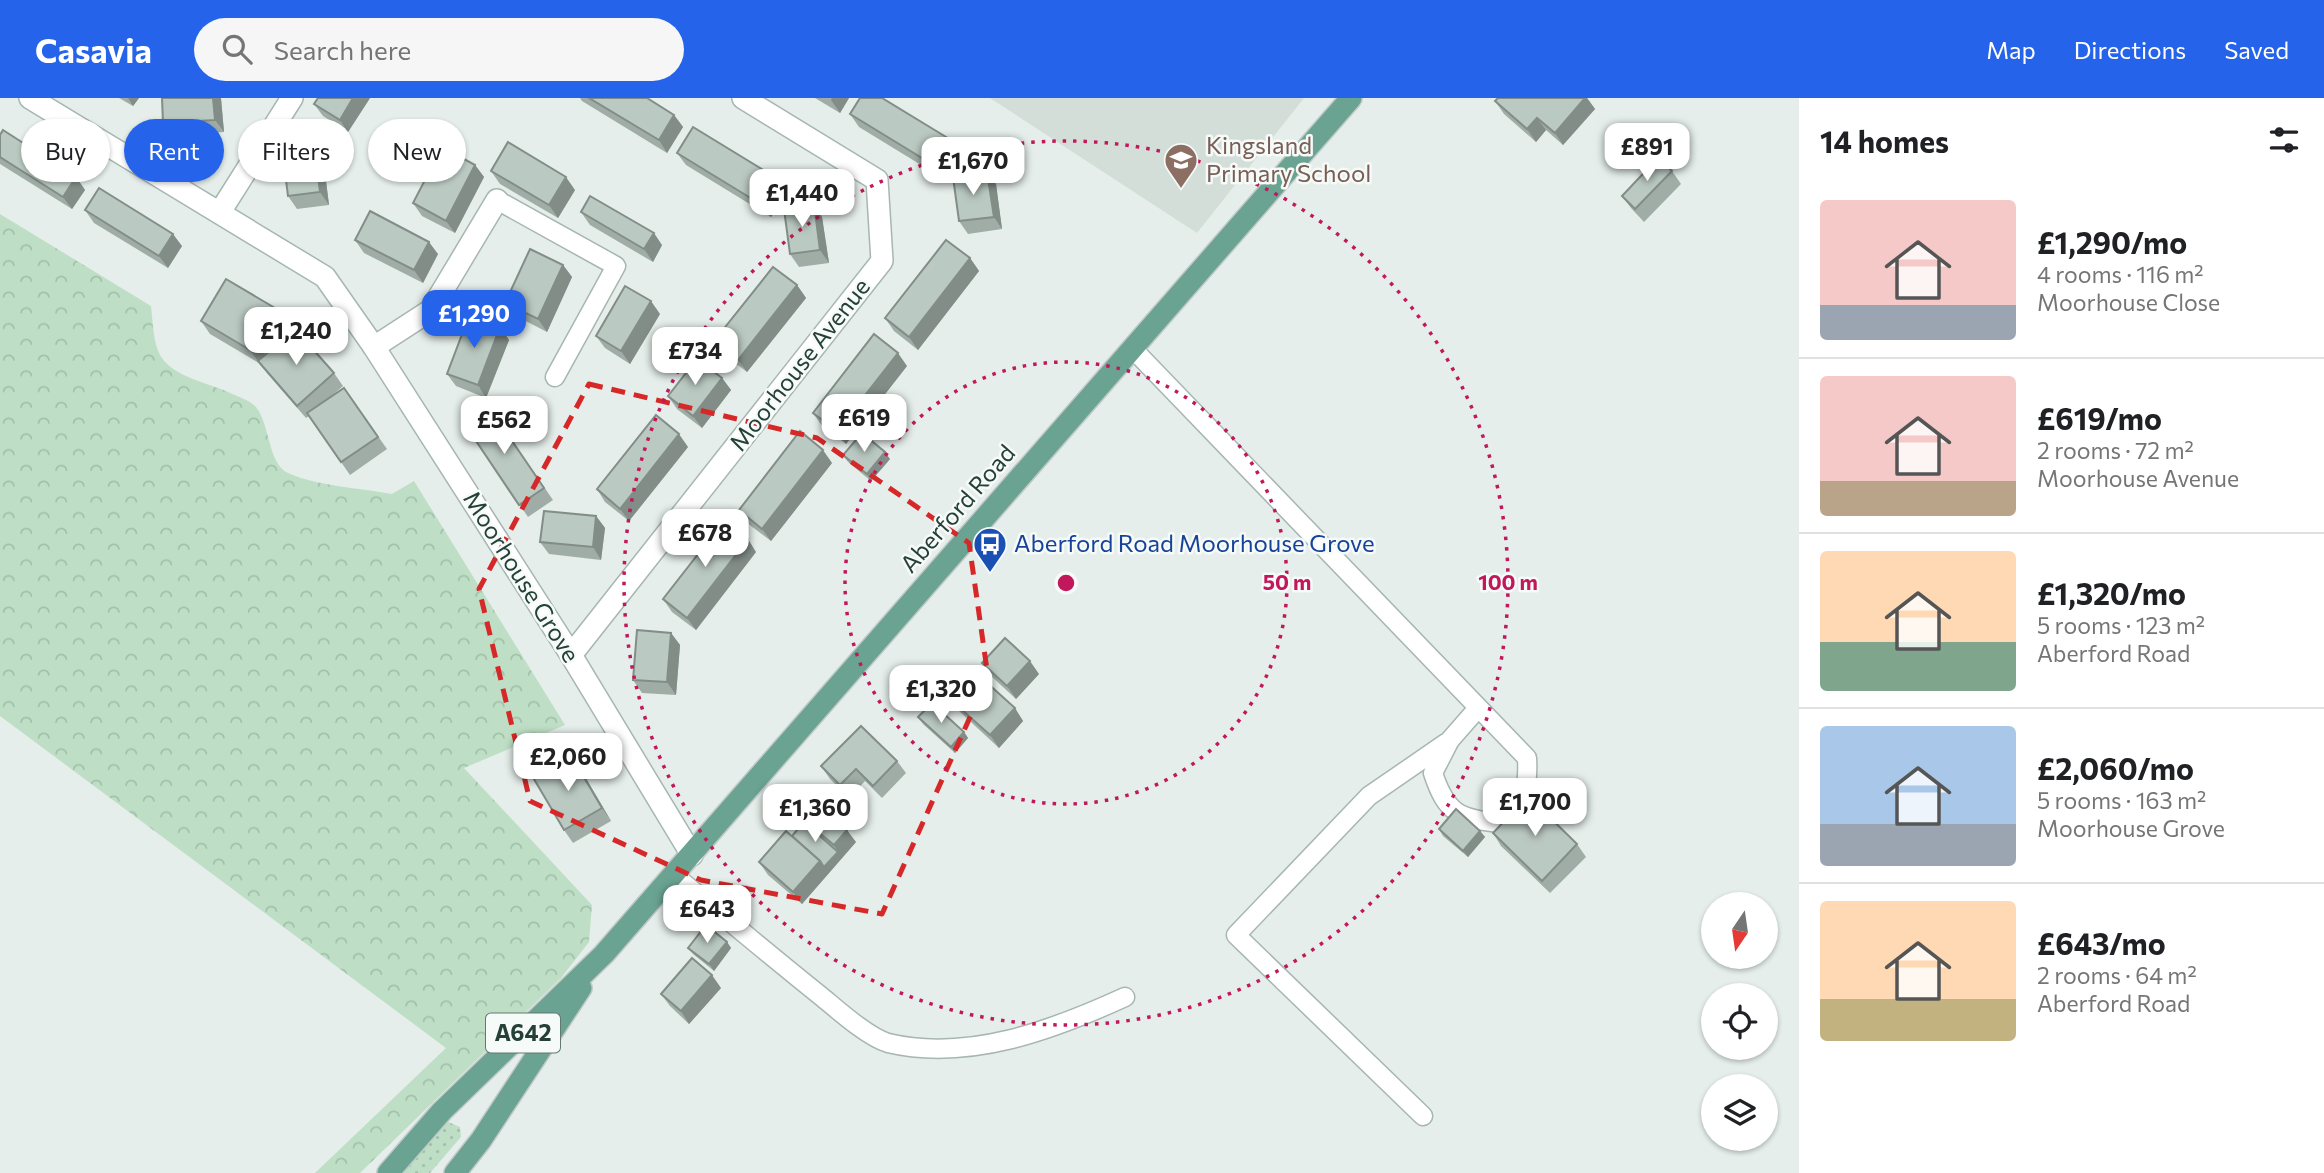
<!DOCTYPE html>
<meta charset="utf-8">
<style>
:root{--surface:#fff;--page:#f6f6f6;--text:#202124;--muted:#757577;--line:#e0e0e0;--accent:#2563eb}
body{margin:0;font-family:Commissioner,sans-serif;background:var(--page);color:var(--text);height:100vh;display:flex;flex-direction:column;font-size:26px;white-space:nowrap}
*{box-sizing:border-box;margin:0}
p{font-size:23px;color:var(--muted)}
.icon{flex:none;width:38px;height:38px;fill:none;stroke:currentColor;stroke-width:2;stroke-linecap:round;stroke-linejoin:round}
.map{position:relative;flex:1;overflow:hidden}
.sheet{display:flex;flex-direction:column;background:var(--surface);width:525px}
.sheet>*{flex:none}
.guide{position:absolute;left:21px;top:21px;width:665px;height:63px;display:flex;gap:14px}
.needle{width:46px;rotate:193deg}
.tools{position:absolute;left:1701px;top:794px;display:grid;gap:14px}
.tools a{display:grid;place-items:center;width:77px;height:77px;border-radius:50%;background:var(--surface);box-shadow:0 2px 5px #0004;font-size:35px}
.price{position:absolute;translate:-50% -60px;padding:0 16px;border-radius:14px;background:#fff;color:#222;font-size:23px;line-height:46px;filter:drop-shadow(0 2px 4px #0008)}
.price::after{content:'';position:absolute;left:50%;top:42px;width:21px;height:16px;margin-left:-10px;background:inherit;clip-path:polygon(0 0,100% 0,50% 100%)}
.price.on{background:var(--accent);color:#fff}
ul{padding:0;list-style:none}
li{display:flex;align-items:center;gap:21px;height:175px;padding:0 21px}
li+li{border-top:2px solid var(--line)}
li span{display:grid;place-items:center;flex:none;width:196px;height:140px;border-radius:7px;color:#555}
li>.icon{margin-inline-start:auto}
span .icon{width:84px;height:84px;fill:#fffc;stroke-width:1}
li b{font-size:30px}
h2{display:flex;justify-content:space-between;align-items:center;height:84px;padding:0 21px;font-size:30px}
.pill{padding:0 24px;border-radius:32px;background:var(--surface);box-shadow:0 2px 5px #0004;font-size:24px;line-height:63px}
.pill.on{background:var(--accent);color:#fff}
header{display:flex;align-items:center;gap:42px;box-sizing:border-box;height:98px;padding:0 35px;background:var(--accent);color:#fff}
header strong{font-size:33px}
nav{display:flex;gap:38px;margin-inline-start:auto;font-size:24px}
.search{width:490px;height:63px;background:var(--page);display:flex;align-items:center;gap:18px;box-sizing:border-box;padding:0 24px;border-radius:38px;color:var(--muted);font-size:26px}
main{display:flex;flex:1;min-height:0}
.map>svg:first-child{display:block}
.built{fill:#d3ded8}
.grass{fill:url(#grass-dots)}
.forest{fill:url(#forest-crowns)}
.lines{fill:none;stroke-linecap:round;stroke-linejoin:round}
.lane-casing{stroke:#a7b6b1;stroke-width:21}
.street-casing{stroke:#a7b6b1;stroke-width:24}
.primary-casing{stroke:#c2cac7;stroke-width:24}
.lane{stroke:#fff;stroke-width:18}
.street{stroke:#fff;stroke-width:21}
.primary{stroke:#6aa392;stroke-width:21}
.wall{fill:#a0ada7}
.shaded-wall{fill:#828d88}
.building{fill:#bac9c2;stroke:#828d88;stroke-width:2}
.marked{fill:none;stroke:#d62828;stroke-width:5;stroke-dasharray:14 9;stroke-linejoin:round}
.ring{fill:none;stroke:#c2185b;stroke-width:3.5;stroke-dasharray:3.5 7}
.labels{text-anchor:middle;stroke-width:5;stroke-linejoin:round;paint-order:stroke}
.shield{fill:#f6faf8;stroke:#637871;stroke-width:2}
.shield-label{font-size:23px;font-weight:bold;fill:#244037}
.education-label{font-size:24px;fill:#785e54;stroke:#f6faf8;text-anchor:start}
.street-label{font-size:24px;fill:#244037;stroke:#f6faf8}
.transit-label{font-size:24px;fill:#164399;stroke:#f6faf8;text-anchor:start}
.centre{fill:#c2185b;stroke:#f6faf8;stroke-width:3.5}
.ring-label{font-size:21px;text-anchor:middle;font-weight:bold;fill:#c2185b;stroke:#f6faf8;stroke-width:5;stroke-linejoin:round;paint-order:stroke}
</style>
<header>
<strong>Casavia</strong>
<div class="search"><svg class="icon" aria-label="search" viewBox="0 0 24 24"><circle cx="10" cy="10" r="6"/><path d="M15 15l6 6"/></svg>Search here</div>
<nav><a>Map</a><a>Directions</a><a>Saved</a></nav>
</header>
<main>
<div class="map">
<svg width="1799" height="1075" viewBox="0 0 1799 1075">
<defs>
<pattern id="grass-dots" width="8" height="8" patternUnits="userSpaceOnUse" patternTransform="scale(1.75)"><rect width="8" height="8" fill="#bedfc5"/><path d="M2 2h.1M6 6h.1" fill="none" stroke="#a3c0aa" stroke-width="1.8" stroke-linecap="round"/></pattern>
<pattern id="forest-crowns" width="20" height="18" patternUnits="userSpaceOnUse" patternTransform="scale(1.75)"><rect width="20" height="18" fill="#bedfc5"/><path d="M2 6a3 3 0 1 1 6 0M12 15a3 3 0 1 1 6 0" fill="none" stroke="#a3c0aa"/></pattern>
</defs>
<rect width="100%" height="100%" fill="#e5eeea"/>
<polygon class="built" points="990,0 1304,0 1197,135"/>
<polygon class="grass" points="448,1024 460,1029 461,1039 430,1075 399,1075 439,1030"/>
<path class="forest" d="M 0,116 L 151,208 C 153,224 153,247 162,260 C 175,279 208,285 228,294 C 236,298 250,302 256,309 C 270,326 268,366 288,375 C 317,388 360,390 392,396 L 414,383 L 565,627 L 464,670 L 592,807 L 589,844 L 561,880 L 360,1075 L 315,1075 L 446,950 L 0,618 Z"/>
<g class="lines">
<defs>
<g id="lane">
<polyline points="497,102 616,168 555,279"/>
<path d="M 1132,250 L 1527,660 C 1529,694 1523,701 1500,725 C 1459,721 1446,715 1433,675 L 1450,642 L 1478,610"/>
<path d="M 674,777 C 723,818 772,859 822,899 C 839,913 868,939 888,945 C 968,964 1053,932 1125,899"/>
<polyline points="1423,1018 1236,837 1369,698 1446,645"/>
</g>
<g id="street">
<polyline points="30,0 325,179 374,249 571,557 692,757"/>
<polyline points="220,114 292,0"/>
<polyline points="374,249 431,212 497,102"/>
<polyline points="571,557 882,163 877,82 743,0"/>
</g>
<g id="primary">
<polyline points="388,1075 442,1013 604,856 1351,0"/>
<polyline points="455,1075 481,1042 581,890"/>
</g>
</defs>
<use href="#lane" class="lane-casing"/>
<use href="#street" class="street-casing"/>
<use href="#primary" class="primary-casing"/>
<use href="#lane" class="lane"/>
<use href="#street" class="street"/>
<use href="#primary" class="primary"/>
</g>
<g class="wall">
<polygon points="119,0 139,0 133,8"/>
<polygon points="162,0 221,0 224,34 172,38 163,25"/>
<polygon points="370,0 348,34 323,18 314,6"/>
<polygon points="580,0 647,0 674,17 683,29 667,55 582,3"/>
<polygon points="815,0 849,0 840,15"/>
<polygon points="1498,0 1587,0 1595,11 1563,47 1546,32 1536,44 1504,16 1495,3"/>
<polygon points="850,16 960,55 944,81 859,29"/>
<polygon points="0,37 76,79 85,92 72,111 0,66"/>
<polygon points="315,54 324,67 329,107 297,111 288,98"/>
<polygon points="677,55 778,81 787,94 771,119 686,67"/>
<polygon points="475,67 484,79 455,135 422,118 413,105"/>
<polygon points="491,73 575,92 558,120 500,86"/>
<polygon points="1672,73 1681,86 1644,124 1631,110 1622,98"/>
<polygon points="996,86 1002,131 968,136 959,123"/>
<polygon points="85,112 182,148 168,170 94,125"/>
<polygon points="581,114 662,147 653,164 590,127"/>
<polygon points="822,119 829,165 799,169 790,156"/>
<polygon points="355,142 438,156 423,185 364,155"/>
<polygon points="970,160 979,173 918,252 894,233 885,220"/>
<polygon points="563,167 572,179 547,234 514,217 505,205"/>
<polygon points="797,187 806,200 747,274 723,256 714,243"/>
<polygon points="275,210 284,223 263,259 334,275 343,288 329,300 344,290 387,351 350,377 309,318 306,320 267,275 259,265 210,236 201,223"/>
<polygon points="660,216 630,266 605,250 596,238"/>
<polygon points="500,229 509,242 486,300 456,288 447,276"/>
<polygon points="907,268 846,346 822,328 813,315"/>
<polygon points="722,280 731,292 702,330 677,311 668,298"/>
<polygon points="489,309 553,402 528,419 464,325"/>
<polygon points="688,349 629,423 605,404 597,391"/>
<polygon points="843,357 890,361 871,383 848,364"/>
<polygon points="832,365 771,443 747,425 739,412"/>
<polygon points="596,418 605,430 601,462 549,456 540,444"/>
<polygon points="756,454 696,532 672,514 663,501"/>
<polygon points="671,535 680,547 676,597 642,595 633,582"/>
<polygon points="982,565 1039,576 1016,601 991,578"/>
<polygon points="950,601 1015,610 1023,623 999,650 959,613"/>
<polygon points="918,619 964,634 968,640 955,655 923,626"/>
<polygon points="572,659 581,672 611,723 573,745 564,732"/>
<polygon points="897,663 906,675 882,700 865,683 849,700 830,681 821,668"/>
<polygon points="799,718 856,744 802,806 768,777 759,764 792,738 804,724"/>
<polygon points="1439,731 1480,733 1485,739 1468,759 1443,738"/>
<polygon points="1493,735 1577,746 1586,759 1550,795 1501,748"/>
<polygon points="727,844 731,850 714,873 693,856 688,850"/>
<polygon points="721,890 689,926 670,908 661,896"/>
</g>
<g class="shaded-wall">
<polygon points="128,0 139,0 133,8"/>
<polygon points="213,0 221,0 221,1 224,34 215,22"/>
<polygon points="353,0 370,0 348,34 340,22"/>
<polygon points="832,0 849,0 840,15 831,2"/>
<polygon points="1585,0 1587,0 1595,11 1563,47 1555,35"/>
<polygon points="674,17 683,29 667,55 659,42"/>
<polygon points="1537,20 1546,32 1536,44 1527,31"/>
<polygon points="951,42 960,55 944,81 935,68"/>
<polygon points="315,54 324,67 329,107 320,94"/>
<polygon points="475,67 484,79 455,135 446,123"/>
<polygon points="987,74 996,86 1002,131 994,119"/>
<polygon points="76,79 85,92 72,111 63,99"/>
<polygon points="566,79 575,92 558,120 549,107"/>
<polygon points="778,81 787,94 771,119 762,107"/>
<polygon points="814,106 822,119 829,165 820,152"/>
<polygon points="654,135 662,147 653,164 644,151"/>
<polygon points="173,136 182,148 168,170 159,158"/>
<polygon points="429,144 438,156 423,185 414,172"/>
<polygon points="970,160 979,173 918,252 909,239"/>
<polygon points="563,167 572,179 547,234 538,221"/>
<polygon points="797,187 806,200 747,274 738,262"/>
<polygon points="651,203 660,216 630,266 621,253"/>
<polygon points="275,210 284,223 259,265 250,252"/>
<polygon points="500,229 509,242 486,300 478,287"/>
<polygon points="898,255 907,268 846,346 837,333"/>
<polygon points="722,280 731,292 702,330 693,318"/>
<polygon points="679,336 688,349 629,423 620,411"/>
<polygon points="823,352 832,365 771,443 762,431"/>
<polygon points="885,354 890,361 871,383 867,376"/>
<polygon points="596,418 605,430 601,462 593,449"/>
<polygon points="748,441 756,454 696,532 687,520"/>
<polygon points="671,535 680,547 676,597 667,584"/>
<polygon points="1030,563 1039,576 1016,601 1007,588"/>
<polygon points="1015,610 1023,623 999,650 990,637"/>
<polygon points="964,634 968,640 955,655 951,649"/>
<polygon points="572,659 581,672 611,723 602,710"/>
<polygon points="847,732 856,744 802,806 793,794 820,763 838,754 834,747"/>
<polygon points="1480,733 1485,739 1468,759 1463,753"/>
<polygon points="727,844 731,850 714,873 709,866"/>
<polygon points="712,877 721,890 689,926 681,913"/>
</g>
<g class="building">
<polygon points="162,0 213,0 215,22 163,25"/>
<polygon points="318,0 353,0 340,22 314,6"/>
<polygon points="589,0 647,0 674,17 659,42"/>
<polygon points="860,0 882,0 951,42 935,68 850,16"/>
<polygon points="1498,0 1585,0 1555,35 1537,20 1527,31 1495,3"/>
<polygon points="693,29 778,81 762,107 677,55"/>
<polygon points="3,32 76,79 63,99 0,59 0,37"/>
<polygon points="508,44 566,79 549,107 491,73"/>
<polygon points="442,49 475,67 446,123 413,105"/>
<polygon points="315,54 320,94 288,98 283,58"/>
<polygon points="1658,60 1672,73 1635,111 1622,98"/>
<polygon points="987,74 994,119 959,123 953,79"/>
<polygon points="99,90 173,136 159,158 85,112"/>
<polygon points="590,98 654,135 644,151 581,114"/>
<polygon points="814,106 820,152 790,156 784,111"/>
<polygon points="370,113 429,144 414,172 355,142"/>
<polygon points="946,142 970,160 909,239 885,220"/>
<polygon points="530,151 563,167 538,221 505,205"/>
<polygon points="773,169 797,187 738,262 714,243"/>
<polygon points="226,181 275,210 250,252 201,223"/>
<polygon points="625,188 651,203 621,253 596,238"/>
<polygon points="469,218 500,229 478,287 447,276"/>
<polygon points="295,231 334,275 297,308 258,263"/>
<polygon points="874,236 898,255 837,333 813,315"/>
<polygon points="697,261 722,280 693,318 668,298"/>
<polygon points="344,290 378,339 341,364 307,315"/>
<polygon points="489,309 544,390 519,407 464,325"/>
<polygon points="656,317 679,336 620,411 597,391"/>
<polygon points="800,333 823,352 762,431 739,412"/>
<polygon points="862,335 885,354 867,376 843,357"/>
<polygon points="544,413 596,418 593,449 540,444"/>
<polygon points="724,423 748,441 687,520 663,501"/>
<polygon points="637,532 671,535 667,584 633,582"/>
<polygon points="1005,540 1030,563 1007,588 982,565"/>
<polygon points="975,574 1015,610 990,637 950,601"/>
<polygon points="932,605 964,634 951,649 918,619"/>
<polygon points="861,628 897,663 873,688 856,671 840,687 821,668"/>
<polygon points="572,659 602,710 564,732 534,681"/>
<polygon points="1528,698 1577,746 1542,783 1493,735"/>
<polygon points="813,702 847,732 834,747 799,718"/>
<polygon points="1456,711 1480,733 1463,753 1439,731"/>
<polygon points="804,724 838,754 824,769 820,763 792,738"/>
<polygon points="786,733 820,763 793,794 759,764"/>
<polygon points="706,827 727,844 709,866 688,850"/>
<polygon points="692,860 712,877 681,913 661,896"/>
</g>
<path class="marked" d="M 589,286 L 817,340 L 969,445 L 988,579 L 882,816 L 701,782 L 530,703 L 479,491 Z"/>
<g class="ring">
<circle cx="1066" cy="485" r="221"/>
<circle cx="1066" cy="485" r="442"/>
</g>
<defs>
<symbol id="school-pin" viewBox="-11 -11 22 30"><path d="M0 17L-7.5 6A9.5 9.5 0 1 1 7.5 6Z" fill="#8d6e63" stroke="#f6faf8"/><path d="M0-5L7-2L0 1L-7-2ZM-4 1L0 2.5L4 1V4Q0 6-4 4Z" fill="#fff"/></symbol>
<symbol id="bus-pin" viewBox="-11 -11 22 30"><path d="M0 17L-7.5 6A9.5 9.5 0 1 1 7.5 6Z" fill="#1a4fb4" stroke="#f6faf8"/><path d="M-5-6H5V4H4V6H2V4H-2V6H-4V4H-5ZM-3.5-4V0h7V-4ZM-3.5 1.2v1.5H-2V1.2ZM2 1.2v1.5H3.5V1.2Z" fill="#fff"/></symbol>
</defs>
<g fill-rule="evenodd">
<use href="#school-pin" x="1162" y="43" width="38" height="52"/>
<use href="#bus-pin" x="971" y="427" width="38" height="52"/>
</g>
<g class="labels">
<rect class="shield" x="486" y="915.5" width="74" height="39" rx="5"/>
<g class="shield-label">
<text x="523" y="943">A642</text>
</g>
<g class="education-label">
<text x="1206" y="56">Kingsland<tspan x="1206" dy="28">Primary School</tspan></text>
</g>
<g class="street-label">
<text transform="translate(800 267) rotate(-52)" y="8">Moorhouse Avenue</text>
<text transform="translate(958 411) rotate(-49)" y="8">Aberford Road</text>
<text transform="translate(521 479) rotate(58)" y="8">Moorhouse Grove</text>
</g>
<g class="transit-label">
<text x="1014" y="454">Aberford Road Moorhouse Grove</text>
</g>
</g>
<circle cx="1066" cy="485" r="10" class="centre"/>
<g class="ring-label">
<text x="1287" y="492">50 m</text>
<text x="1508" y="492">100 m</text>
</g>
</svg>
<div class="tools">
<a><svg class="needle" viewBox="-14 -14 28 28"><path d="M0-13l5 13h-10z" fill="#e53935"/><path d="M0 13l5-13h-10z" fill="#757577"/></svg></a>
<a><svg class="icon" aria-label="locate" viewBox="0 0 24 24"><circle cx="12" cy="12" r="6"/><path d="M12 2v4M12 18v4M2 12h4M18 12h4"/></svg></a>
<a><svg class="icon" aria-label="layers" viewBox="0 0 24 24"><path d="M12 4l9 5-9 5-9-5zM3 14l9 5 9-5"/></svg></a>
</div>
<b class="price" style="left:1647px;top:85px">£891</b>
<b class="price" style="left:973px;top:99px">£1,670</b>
<b class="price" style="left:802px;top:131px">£1,440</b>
<b class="price on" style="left:474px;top:252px">£1,290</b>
<b class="price" style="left:296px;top:269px">£1,240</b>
<b class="price" style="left:695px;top:289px">£734</b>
<b class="price" style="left:864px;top:356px">£619</b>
<b class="price" style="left:504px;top:358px">£562</b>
<b class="price" style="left:705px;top:471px">£678</b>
<b class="price" style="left:941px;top:627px">£1,320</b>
<b class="price" style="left:568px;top:695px">£2,060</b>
<b class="price" style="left:1535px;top:740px">£1,700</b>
<b class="price" style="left:815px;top:746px">£1,360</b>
<b class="price" style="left:707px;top:847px">£643</b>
<div class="guide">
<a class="pill">Buy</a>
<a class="pill on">Rent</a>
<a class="pill">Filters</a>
<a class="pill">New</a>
</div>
</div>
<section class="sheet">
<h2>14 homes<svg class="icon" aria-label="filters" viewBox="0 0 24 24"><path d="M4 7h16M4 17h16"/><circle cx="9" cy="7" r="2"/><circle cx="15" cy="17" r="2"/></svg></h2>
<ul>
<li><span style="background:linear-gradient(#f6c9c9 75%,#9aa5b1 0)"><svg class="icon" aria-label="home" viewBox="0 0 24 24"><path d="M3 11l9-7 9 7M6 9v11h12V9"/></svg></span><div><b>£1,290/mo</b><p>4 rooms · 116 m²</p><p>Moorhouse Close</p></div></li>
<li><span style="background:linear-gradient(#f6c9c9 75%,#b9a48a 0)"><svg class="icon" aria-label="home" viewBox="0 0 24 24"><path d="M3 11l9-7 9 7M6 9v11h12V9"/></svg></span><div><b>£619/mo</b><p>2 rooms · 72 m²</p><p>Moorhouse Avenue</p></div></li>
<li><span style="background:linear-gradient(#ffd9b3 65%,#7fa58c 0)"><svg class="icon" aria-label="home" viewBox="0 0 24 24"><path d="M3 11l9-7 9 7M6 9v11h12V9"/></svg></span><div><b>£1,320/mo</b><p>5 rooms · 123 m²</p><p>Aberford Road</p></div></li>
<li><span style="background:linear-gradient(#a9c7e8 70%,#9aa5b1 0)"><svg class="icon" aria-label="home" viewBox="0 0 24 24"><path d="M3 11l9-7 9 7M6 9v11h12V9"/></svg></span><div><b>£2,060/mo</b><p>5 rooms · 163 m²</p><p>Moorhouse Grove</p></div></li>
<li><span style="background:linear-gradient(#ffd9b3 70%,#c2b280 0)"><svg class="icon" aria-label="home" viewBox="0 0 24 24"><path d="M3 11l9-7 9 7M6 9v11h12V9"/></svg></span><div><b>£643/mo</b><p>2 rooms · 64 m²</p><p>Aberford Road</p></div></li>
</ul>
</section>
</main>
